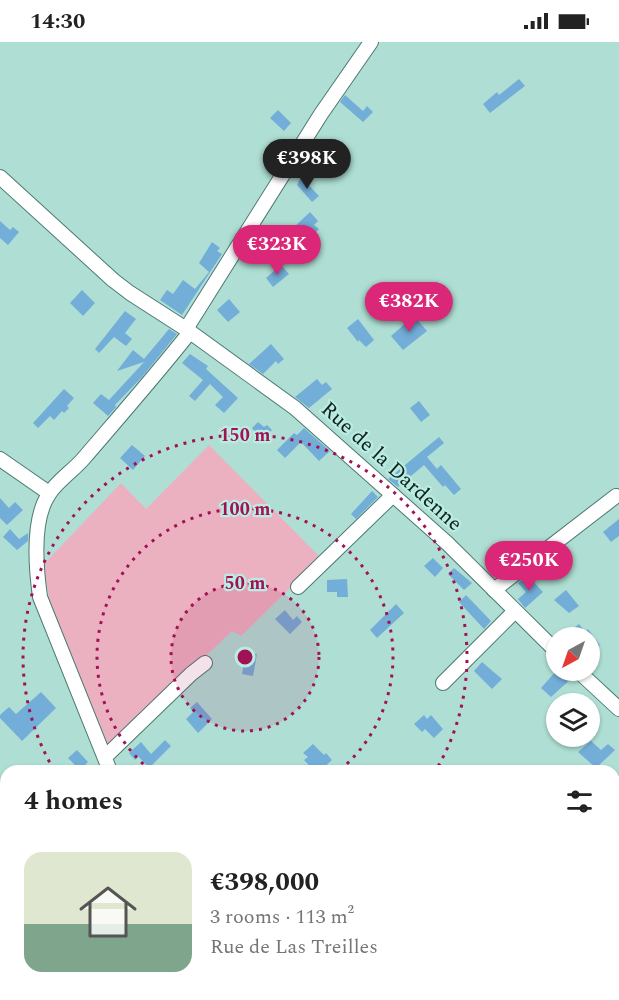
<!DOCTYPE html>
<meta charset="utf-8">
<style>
:root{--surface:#fff;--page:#f2f2f2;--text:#222;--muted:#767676;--line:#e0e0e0;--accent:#db2777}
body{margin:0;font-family:Spectral,serif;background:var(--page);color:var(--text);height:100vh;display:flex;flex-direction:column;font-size:22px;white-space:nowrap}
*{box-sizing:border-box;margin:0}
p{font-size:20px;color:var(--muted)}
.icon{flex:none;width:33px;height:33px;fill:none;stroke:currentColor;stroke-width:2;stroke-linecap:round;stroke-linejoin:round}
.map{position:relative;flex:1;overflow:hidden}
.sheet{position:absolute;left:0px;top:723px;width:620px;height:236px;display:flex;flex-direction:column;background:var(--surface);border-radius:18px 18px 0 0;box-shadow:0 2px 4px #0004}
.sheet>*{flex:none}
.needle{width:39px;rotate:220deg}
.tools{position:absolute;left:546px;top:585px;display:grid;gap:12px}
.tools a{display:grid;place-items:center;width:54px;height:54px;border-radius:50%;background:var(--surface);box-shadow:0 2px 4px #0004;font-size:30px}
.price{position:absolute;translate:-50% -51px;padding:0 14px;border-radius:21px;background:var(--accent);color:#fff;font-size:20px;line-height:39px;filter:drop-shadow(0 2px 3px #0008)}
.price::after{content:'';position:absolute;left:50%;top:36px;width:18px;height:14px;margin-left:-9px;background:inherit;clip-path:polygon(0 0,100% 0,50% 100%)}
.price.current{background:#222;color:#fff}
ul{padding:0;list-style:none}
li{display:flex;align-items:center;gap:18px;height:150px;padding:0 24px}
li+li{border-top:2px solid var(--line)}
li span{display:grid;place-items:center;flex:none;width:168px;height:120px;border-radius:18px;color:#555}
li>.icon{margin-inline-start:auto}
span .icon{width:72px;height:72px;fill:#fffc;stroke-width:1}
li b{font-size:26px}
h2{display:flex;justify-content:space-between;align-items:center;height:72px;padding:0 24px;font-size:26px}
.status{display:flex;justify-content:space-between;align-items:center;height:42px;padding:0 30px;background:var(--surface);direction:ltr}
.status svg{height:16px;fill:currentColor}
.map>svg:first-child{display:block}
.green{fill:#ebb1c1}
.building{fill:#73aed8}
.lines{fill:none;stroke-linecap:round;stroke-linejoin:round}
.minor-casing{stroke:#4b7970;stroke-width:16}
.minor{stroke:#fff;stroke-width:14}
.ring{fill:none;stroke:#a21156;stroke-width:3;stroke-dasharray:3 6}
.labels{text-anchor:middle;stroke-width:4.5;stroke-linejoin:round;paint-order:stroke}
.street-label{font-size:21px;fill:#0e211d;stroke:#bbece1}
.centre{fill:#a21156;stroke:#bbece1;stroke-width:3}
.ring-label{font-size:18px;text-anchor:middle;font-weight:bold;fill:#a21156;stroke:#bbece1;stroke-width:4.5;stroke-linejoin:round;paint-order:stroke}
</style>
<div class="status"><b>14:30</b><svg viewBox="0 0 49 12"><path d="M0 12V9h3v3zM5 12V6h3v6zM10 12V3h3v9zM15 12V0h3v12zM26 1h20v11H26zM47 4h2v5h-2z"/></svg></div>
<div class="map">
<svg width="619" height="958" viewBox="0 0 619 958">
<rect width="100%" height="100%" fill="#afdfd4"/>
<g class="green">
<polygon points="209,403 321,516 241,594 232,589 109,707 50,561 43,523 121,441 146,467"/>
<polygon points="619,857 619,958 566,958 563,953 614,952 614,860"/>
</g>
<g class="building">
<polygon points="519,37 525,44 490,71 483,62 497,50 499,53"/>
<polygon points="345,53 363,69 367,64 373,70 363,80 340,60"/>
<polygon points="278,68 291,81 284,89 270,76"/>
<polygon points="329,101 339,111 325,126 316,118 320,114 318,113"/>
<polygon points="301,135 319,154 312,160 297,143"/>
<polygon points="310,170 318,179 314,183 319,187 311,195 306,190 299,198 290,189"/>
<polygon points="0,179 10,188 13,185 19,190 8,203 0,196"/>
<polygon points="212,200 220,206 217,209 222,212 182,273 160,258 167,248 173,252 183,238 195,247 209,230 199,221"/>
<polygon points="281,223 289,232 273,245 266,236"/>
<polygon points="82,248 95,261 83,274 70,261"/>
<polygon points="229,257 240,270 228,280 217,268"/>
<polygon points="125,269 136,277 125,291 132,297 126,304 114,295 99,311 95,307"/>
<polygon points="414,274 427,289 403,308 391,294"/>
<polygon points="358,277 374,298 366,305 359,298 358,300 347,286"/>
<polygon points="169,287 177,292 142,335 115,363 116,365 108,374 93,361 101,352 109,358 144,320 117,329 133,308 144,317"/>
<polygon points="271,302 284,317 278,322 276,319 263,332 249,322"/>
<polygon points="190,312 208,324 206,327 238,356 224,371 215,363 223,355 210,342 195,359 189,354 203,338 182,321"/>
<polygon points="317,337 322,343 326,340 332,347 309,366 295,355"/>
<polygon points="64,347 74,356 67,364 69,366 64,371 62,369 54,378 50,374 38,386 33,381"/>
<polygon points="419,359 430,373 421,380 410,366"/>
<polygon points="258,380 264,385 267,383 272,388 262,398 252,386"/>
<polygon points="304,386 330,409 319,419 301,400 285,416 277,408 294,391 297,393"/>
<polygon points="439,395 444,401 427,415 437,427 441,423 461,447 454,453 445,443 443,445 424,423 398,445 388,437"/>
<polygon points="132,403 145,414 133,428 120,416"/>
<polygon points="372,449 378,455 356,477 351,472"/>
<polygon points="0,456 9,466 15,460 23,468 7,483 0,476"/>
<polygon points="619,477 619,494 611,500 603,490"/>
<polygon points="10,487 19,497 28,491 28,499 17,508 3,495"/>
<polygon points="433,516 443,526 435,535 424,524"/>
<polygon points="454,526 472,541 464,548 448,532"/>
<polygon points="528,534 543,550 525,566 518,557 526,550 518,541"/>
<polygon points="347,537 348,555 337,555 337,550 327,550 327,538"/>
<polygon points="566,548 579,564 569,571 554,558"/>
<polygon points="466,553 491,579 484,587 459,560"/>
<polygon points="396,562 404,571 377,596 370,588"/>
<polygon points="285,568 293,578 297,574 302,580 290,592 275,577"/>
<polygon points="579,582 585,590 588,587 600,603 594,608 590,602 590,596 575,596 570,589"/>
<polygon points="246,610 257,612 253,634 242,632"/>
<polygon points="482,620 502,637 492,647 474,629"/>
<polygon points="557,628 566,628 572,636 551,655 541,646"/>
<polygon points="41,650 56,666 22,699 0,676 0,673 9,665 16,672"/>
<polygon points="197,660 212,677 198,691 186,677 193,670 190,666"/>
<polygon points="424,673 427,677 431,673 443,687 434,696 425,687 422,690 414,682"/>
<polygon points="165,698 171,704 149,726 138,714 135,718 129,711 141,700 151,712"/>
<polygon points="591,699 601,708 608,702 615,708 596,726 578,710"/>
<polygon points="313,702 324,713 326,711 332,718 320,729 314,729 304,718 308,715 303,711"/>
<polygon points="77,708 88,720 80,728 68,716"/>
</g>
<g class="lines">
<defs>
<g id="minor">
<polyline points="0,135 113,238 130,251 186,287 295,366 447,501 556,609"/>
<polyline points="186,287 321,72 371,0"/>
<polyline points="0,417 49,451"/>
<polyline points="298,545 393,453"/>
<polyline points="494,548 616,454"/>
<polyline points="577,628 619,667"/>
<polyline points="443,641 515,569"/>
<polyline points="105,715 191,632 205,621"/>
<path d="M 110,729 L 40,555 C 36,526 32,477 49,452 C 57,439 74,428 84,416 C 120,374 156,333 190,290"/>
<polyline points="614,842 619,838"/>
<polyline points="0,947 6,945"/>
<polyline points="505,952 507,958"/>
<polyline points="460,958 469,952"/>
</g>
</defs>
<use href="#minor" class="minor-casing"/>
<use href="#minor" class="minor"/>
</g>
<circle cx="245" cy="615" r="74" fill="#a21156" fill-opacity=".12"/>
<g class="ring">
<circle cx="245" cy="615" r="74"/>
<path d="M150 728A148 148 0 1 1 340 728"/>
<path d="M54 728A222 222 0 1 1 436 728"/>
</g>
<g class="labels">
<g class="street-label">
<text transform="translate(392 424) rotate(42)" y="7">Rue de la Dardenne</text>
</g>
</g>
<circle cx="245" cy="615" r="9" class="centre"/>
<g class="ring-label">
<text x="245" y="399">150 m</text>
<text x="245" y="473">100 m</text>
<text x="245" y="547">50 m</text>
</g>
</svg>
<div class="tools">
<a><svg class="needle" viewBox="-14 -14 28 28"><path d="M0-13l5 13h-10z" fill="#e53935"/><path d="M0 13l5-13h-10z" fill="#767676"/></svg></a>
<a><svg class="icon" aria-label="layers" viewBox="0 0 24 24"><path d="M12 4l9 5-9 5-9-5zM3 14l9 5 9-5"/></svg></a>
</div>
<b class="price current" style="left:307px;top:148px">€398K</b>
<b class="price" style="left:277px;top:234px">€323K</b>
<b class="price" style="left:409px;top:291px">€382K</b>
<b class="price" style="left:529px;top:550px">€250K</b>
<section class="sheet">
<h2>4 homes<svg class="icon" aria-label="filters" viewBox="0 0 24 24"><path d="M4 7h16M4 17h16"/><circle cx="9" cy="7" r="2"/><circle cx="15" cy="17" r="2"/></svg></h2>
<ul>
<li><span style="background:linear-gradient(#dfe7d0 60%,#7fa58c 0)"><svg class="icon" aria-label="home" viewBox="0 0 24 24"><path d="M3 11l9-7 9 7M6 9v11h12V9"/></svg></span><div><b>€398,000</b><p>3 rooms · 113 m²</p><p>Rue de Las Treilles</p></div></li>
</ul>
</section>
</div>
